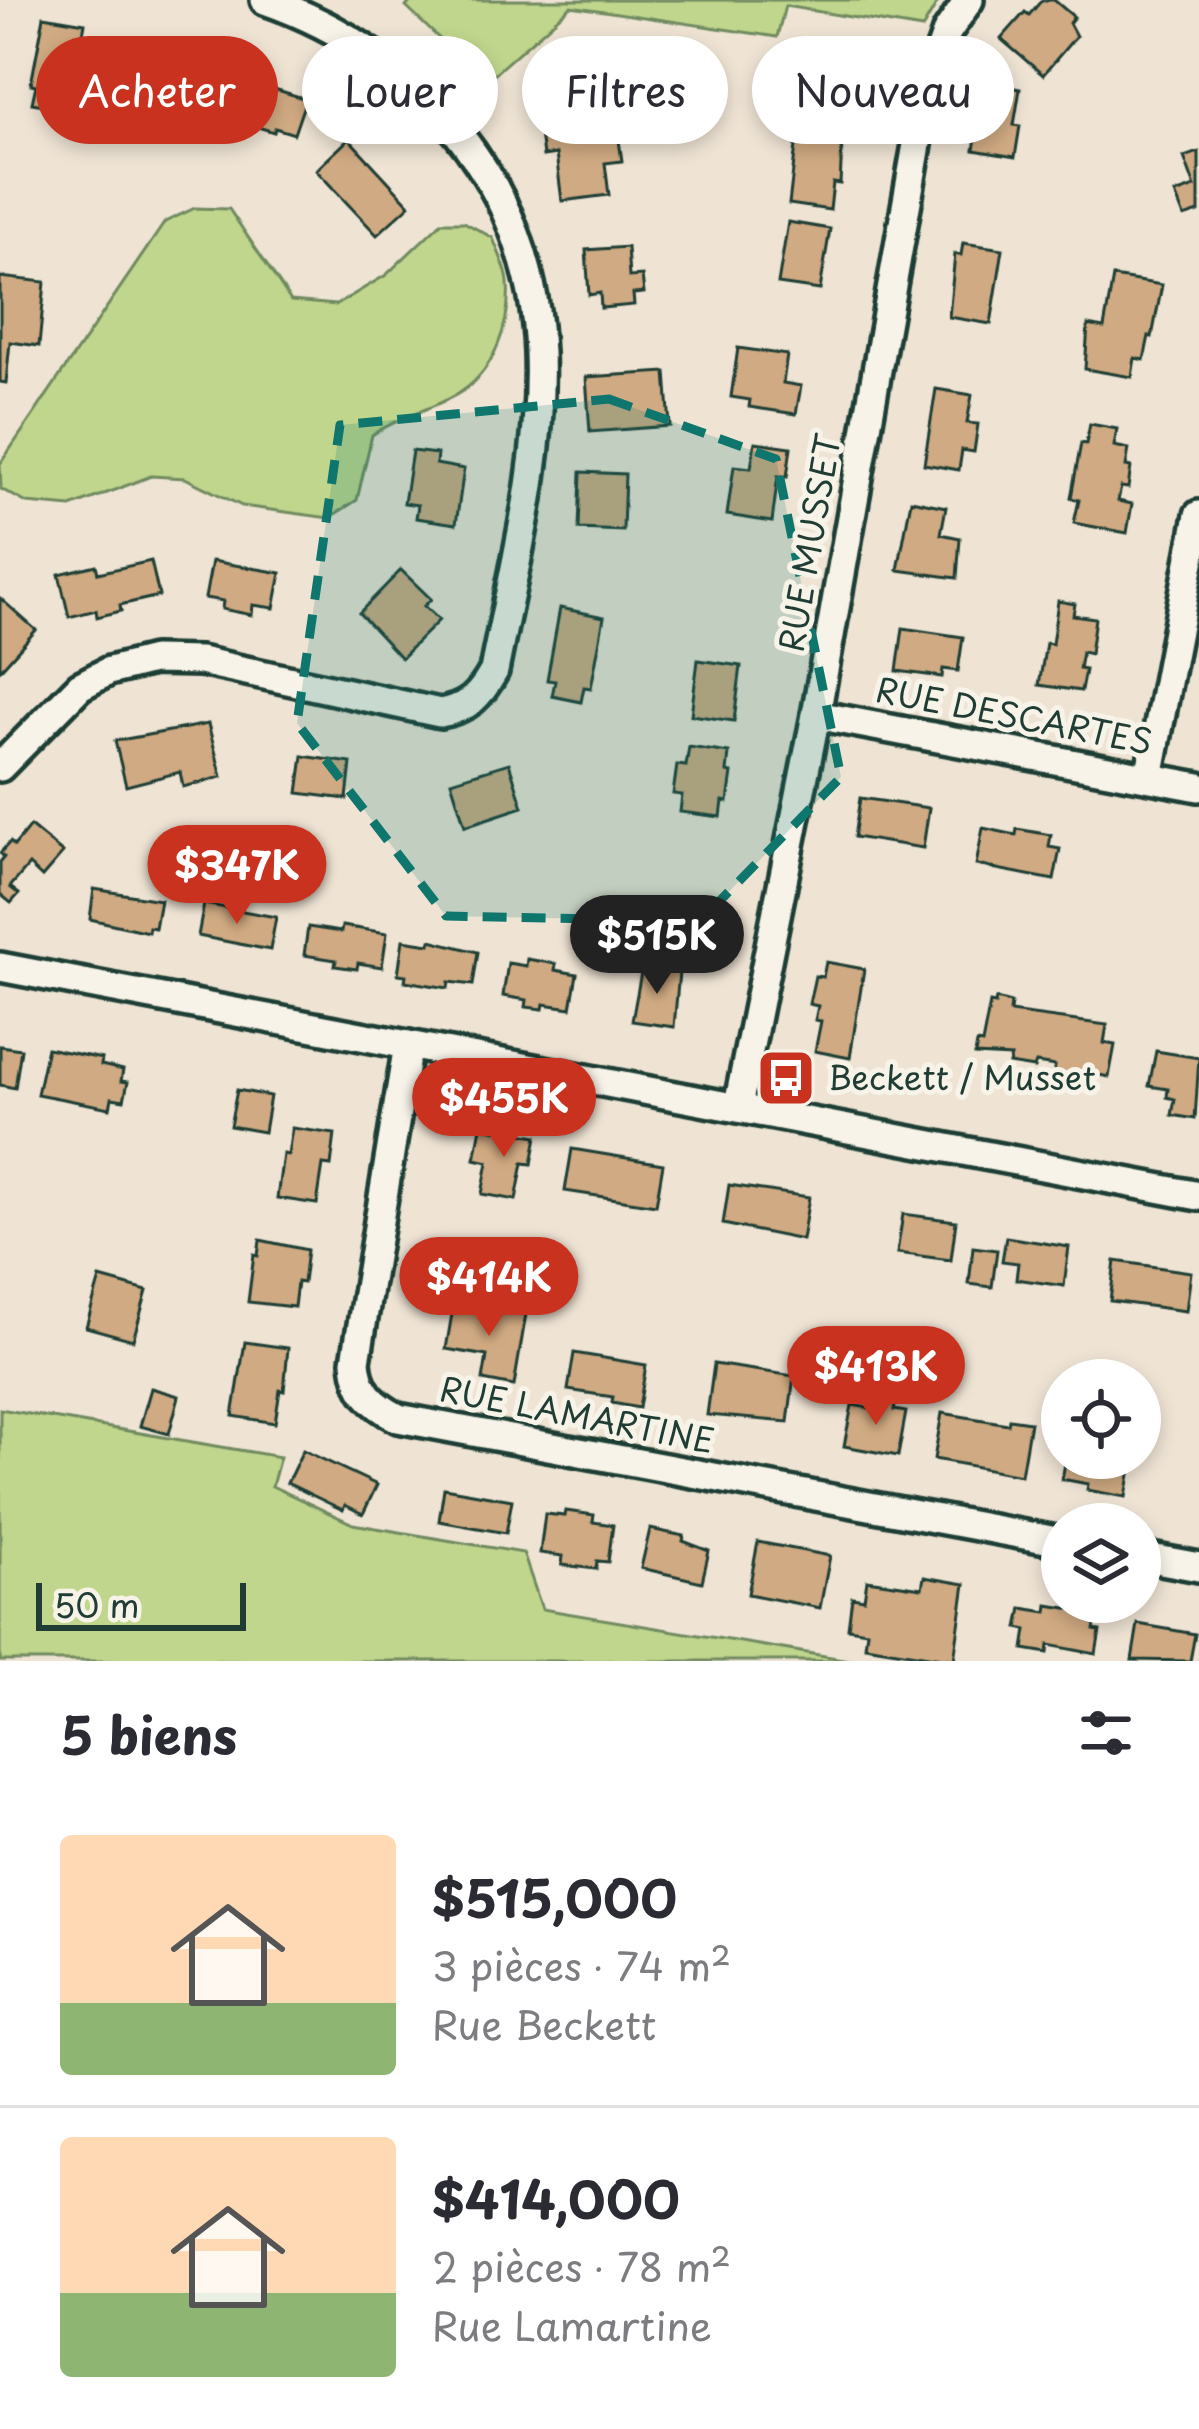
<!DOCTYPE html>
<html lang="fr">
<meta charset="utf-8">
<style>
:root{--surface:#fff;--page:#f2f2f3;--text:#2b2b33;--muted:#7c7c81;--line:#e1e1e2;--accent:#c8321e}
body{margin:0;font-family:"Playpen Sans",sans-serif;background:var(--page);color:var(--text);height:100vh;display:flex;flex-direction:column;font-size:45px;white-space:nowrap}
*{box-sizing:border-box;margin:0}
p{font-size:39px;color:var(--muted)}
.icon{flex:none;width:66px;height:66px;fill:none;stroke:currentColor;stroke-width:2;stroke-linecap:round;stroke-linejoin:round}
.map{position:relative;height:1661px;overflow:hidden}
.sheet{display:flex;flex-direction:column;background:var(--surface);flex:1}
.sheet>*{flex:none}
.top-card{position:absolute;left:36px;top:36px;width:1128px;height:108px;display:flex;gap:24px}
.buttons{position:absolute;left:1041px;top:1359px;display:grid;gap:24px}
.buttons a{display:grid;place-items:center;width:120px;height:120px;border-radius:50%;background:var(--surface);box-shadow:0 6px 18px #0003;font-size:60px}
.scale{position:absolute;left:36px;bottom:30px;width:210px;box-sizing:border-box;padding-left:12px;border:6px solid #1f3d34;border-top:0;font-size:33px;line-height:42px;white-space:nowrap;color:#1f3d34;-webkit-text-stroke:9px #f7f3e8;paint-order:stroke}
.price{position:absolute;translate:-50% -102px;padding:0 27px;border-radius:42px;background:var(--accent);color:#fff;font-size:39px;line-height:78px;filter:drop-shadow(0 3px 6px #0008)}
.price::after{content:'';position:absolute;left:50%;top:72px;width:36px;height:27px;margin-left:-18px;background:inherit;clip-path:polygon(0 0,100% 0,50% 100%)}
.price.active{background:#222;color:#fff}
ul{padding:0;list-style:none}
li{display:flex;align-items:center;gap:36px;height:300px;padding:0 60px}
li+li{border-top:3px solid var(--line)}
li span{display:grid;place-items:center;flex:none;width:336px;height:240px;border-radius:12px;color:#555}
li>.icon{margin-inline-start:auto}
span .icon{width:144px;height:144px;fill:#fffc;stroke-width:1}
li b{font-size:51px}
h2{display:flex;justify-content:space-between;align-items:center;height:144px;padding:0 60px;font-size:51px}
.pill{padding:0 42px;border-radius:54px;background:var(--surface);box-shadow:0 6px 18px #0003;font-size:42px;line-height:108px}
.pill.active{background:var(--accent);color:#fff}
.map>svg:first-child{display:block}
.green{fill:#c0d68c;stroke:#708a60;stroke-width:3}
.building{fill:#d0aa82;stroke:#1f3d34;stroke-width:3}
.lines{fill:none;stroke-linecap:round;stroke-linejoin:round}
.minor-casing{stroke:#1f3d34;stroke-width:36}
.minor{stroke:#f7f3e8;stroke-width:27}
.marked{fill:#0f766e;fill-opacity:0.2;stroke:#0f766e;stroke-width:9;stroke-dasharray:24 15;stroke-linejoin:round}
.labels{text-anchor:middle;stroke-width:10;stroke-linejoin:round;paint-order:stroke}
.street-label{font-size:33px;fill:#1f3d34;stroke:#f7f3e8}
.poi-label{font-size:33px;fill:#1f3d34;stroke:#f7f3e8;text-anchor:start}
</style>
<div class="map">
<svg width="1199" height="1661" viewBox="0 0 1199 1661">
<rect width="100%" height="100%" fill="#efe4d4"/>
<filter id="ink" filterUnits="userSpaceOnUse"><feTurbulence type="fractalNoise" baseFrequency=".00833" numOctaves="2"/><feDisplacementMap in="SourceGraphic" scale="24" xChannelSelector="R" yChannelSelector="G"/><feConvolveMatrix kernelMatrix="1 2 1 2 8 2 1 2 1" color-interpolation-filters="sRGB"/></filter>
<g filter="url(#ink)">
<g class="green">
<polygon points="412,0 939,0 922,29 785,6 777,37 571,6 485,82 406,7"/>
<path d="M 195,208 L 229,209 L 291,301 L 336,305 L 386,275 L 442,222 L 464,222 L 493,238 C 498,252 507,268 508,282 C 511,324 494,374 456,395 C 429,410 399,417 372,435 L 357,500 L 329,518 L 242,506 L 185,478 L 151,476 L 71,507 L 27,503 L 1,489 L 0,464 L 165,222 Z"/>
<polygon points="0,1409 280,1457 272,1486 353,1524 523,1553 542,1609 855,1661 0,1661"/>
</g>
<g class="building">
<polygon points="1042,0 1054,0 1074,17 1069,23 1076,36 1043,75 1001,39 1025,12 1029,15"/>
<polygon points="44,16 85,23 79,55 114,62 105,112 62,103 61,108 32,103 36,85 31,84"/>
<polygon points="221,66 270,81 268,87 306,99 294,134 275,128 274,132 219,115 221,107 209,104"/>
<polygon points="986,77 1005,80 1004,86 1020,89 1014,125 1020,126 1015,157 974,150"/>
<polygon points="592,96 594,115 615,112 622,161 605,163 609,195 562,201 556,154 543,156 536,104"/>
<polygon points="799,120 843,125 840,184 833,183 830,210 789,204"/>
<polygon points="349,139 410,205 377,235 316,170"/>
<polygon points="1199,152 1199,212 1184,217 1175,194 1195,187 1184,157"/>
<polygon points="788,222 830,229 820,290 778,284"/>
<polygon points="963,243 1003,249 991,324 949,317 955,254 961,255"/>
<polygon points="627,247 629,277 642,276 644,293 633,294 634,305 601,308 600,293 589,295 586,250"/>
<polygon points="0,277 45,282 39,346 10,342 6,383 0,382"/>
<polygon points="1113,277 1162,285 1152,337 1149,336 1144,360 1135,358 1132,377 1085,369 1088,325 1104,328"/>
<polygon points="738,348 787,355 783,383 801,386 796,414 749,407 750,400 731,397"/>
<polygon points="666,372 670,426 590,432 586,377"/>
<polygon points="936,389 972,395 967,423 978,424 974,452 962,450 959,470 924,464"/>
<polygon points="1090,424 1117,429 1114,446 1129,449 1126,466 1131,467 1128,488 1121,487 1118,501 1132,504 1127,533 1074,523 1079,500 1071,498 1081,443 1086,444"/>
<polygon points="755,442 791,447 787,477 778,476 772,522 727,515 734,466 751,468"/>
<polygon points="412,451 437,454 436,464 464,469 456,524 416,518 418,505 404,503"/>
<polygon points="581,472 625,474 623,531 579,529"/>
<polygon points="911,500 946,507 941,534 960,538 957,578 898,570"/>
<polygon points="151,561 159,596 120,605 121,611 97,617 96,610 69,617 59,574 96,565 98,573"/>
<polygon points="212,561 281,573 274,608 253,605 252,615 222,609 223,601 205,598"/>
<polygon points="401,570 431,599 424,606 439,620 401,658 359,613"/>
<polygon points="0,598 36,630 0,670"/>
<polygon points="1058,601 1075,604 1073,615 1095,618 1090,654 1082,652 1079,669 1085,670 1081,691 1039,685 1046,643 1052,644"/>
<polygon points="560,608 604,617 591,688 584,687 581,702 552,696 555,681 547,680"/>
<polygon points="903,628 963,637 958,671 943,669 942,677 897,671"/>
<polygon points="698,660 741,666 734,721 691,715"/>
<polygon points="208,724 222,777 183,787 180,772 126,786 115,741"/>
<polygon points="689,747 729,753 727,772 732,773 728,802 723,801 721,817 680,812 682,795 673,794 677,765 686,766"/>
<polygon points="303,756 351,763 347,799 298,793"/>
<polygon points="509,763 523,807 465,826 451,781"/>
<polygon points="860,798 929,808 923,848 854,837"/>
<polygon points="30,826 63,853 42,877 29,865 10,887 19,894 11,903 0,894 0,862 4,857 0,853 10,842 14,846"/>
<polygon points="983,828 1016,835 1017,829 1051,835 1049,847 1060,849 1054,880 976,865"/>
<polygon points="94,889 160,900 155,928 149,927 148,932 90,919"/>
<polygon points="204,904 276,917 270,950 198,936"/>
<polygon points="342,926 387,933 382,967 358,963 357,969 335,966 336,960 304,955 308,927 341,932"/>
<polygon points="403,940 430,944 431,940 478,952 473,985 449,982 448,988 405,981 406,975 398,974"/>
<polygon points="527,959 556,964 555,970 577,974 571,1008 544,1004 543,1009 526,1007 527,1000 503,996 508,963 526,966"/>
<polygon points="826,962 864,969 850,1058 815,1051 821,1021 815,1020 818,1006 809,1004 815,976 823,977"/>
<polygon points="642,967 679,972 674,1027 632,1021"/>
<polygon points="996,999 1011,1003 1010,1012 1107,1025 1104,1043 1115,1045 1109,1077 1080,1071 1078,1077 1054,1073 1055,1066 1036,1063 1034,1068 1009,1064 1011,1057 975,1055 977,1043 982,1044 990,1003 995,1004"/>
<polygon points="0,1046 21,1049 15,1088 0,1085"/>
<polygon points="47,1048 102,1059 101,1065 123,1070 121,1081 128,1082 124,1100 112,1098 110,1108 37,1094"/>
<polygon points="1156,1051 1199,1058 1195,1119 1172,1115 1175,1099 1167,1097 1168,1089 1149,1086"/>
<polygon points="237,1090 270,1096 264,1132 230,1126"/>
<polygon points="481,1127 537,1136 532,1164 523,1163 516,1200 482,1194 488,1162 475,1159"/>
<polygon points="292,1128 335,1134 331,1166 323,1165 317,1204 277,1198 283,1154 288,1155"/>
<polygon points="572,1149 663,1164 656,1205 565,1191"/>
<polygon points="729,1185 809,1197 802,1240 723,1224"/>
<polygon points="903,1214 956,1221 951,1260 897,1253"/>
<polygon points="1006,1237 1069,1247 1064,1286 1016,1279 1018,1263 1002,1261"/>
<polygon points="260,1240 307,1250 303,1283 297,1282 294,1307 248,1302 254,1255 258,1256"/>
<polygon points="973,1247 997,1250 992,1287 969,1284"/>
<polygon points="1115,1261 1191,1272 1186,1311 1110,1301"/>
<polygon points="100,1278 147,1291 133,1340 86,1327"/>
<polygon points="454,1302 526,1314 514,1386 483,1380 487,1356 446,1349"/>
<polygon points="245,1342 288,1348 284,1391 280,1390 275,1423 233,1416"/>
<polygon points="574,1353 646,1365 639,1408 612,1403 613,1397 568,1390"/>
<polygon points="714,1364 794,1376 788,1422 707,1415"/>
<polygon points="151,1388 179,1396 169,1434 140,1426"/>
<polygon points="871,1399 896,1403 894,1410 906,1412 898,1456 844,1446 852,1405 869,1408"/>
<polygon points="942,1413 1008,1424 1009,1419 1030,1422 1021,1475 934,1459"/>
<polygon points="303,1450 377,1485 363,1514 345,1505 343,1510 287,1483"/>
<polygon points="1066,1458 1133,1458 1126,1497 1087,1490 1088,1484 1062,1479"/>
<polygon points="444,1488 512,1500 506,1533 439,1521"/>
<polygon points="566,1511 594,1515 593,1522 613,1525 608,1562 597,1561 596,1569 562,1565 563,1556 540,1553 545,1514 565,1516"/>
<polygon points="650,1529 684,1536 683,1541 709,1551 702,1582 641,1568"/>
<polygon points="758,1542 830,1556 820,1608 748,1594"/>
<polygon points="924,1577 965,1584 954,1660 865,1646 867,1631 848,1628 852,1597 864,1599 867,1580 922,1588"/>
<polygon points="1048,1605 1097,1613 1094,1630 1100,1631 1096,1654 1049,1645 1048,1653 1024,1649 1027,1630 1018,1628 1022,1608 1047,1612"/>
<polygon points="1138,1624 1195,1634 1190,1661 1132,1660"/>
</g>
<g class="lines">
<defs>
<g id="minor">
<polyline points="816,715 1199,787"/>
<path d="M 0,767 L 80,686 L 109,671 L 153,660 L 200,661 L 440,713 C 469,708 480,696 494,671 C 514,568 543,459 539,353 C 532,184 422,55 265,0"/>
<polyline points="1149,777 1199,515"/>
<polyline points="0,967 1199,1196"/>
<path d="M 408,1045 L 356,1361 C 358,1391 372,1404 398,1418 L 1062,1542"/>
<polyline points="738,1106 816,715 927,88 947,32 969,0"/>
<polyline points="1140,1556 1199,1567"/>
</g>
</defs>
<use href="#minor" class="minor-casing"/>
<use href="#minor" class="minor"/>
</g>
</g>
<path class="marked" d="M 609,399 L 776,459 L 841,777 L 700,921 L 446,916 L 297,723 L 340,425 Z"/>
<defs>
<symbol id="bus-square" viewBox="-11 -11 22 22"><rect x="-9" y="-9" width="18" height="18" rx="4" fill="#c8321e" stroke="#f7f3e8"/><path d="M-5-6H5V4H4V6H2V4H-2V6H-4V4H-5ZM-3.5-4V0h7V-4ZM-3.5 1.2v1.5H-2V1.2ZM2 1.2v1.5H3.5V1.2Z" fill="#fff"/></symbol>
</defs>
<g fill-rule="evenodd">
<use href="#bus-square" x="753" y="1045" width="66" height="66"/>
</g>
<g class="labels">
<g class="street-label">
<text transform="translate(810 543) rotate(-80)" y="12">RUE MUSSET</text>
<text transform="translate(1014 716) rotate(11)" y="12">RUE DESCARTES</text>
<text transform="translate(577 1415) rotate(11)" y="12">RUE LAMARTINE</text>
</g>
<g class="poi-label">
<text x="828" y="1090">Beckett / Musset</text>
</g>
</g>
</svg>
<div class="buttons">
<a><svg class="icon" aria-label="locate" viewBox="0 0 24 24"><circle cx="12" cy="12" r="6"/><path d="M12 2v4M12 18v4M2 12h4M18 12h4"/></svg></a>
<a><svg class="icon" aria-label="layers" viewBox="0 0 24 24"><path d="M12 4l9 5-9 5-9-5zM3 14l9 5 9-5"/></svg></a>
</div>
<div class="scale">50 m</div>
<b class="price" style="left:237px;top:927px">$347K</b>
<b class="price active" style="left:657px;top:997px">$515K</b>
<b class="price" style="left:504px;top:1160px">$455K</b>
<b class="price" style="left:489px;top:1339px">$414K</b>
<b class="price" style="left:876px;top:1428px">$413K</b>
<div class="top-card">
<a class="pill active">Acheter</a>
<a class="pill">Louer</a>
<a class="pill">Filtres</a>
<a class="pill">Nouveau</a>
</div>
</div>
<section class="sheet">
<h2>5 biens<svg class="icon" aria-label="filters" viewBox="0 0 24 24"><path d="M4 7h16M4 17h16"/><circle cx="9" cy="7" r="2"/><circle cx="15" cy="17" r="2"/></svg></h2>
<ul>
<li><span style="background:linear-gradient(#ffd9b3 70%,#8fb573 0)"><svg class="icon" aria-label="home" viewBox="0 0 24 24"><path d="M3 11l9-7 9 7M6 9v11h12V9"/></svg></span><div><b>$515,000</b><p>3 pièces · 74 m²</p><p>Rue Beckett</p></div></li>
<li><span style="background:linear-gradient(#ffd9b3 65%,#8fb573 0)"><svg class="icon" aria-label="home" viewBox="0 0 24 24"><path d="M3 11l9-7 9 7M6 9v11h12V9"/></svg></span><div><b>$414,000</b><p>2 pièces · 78 m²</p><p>Rue Lamartine</p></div></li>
</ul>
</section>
